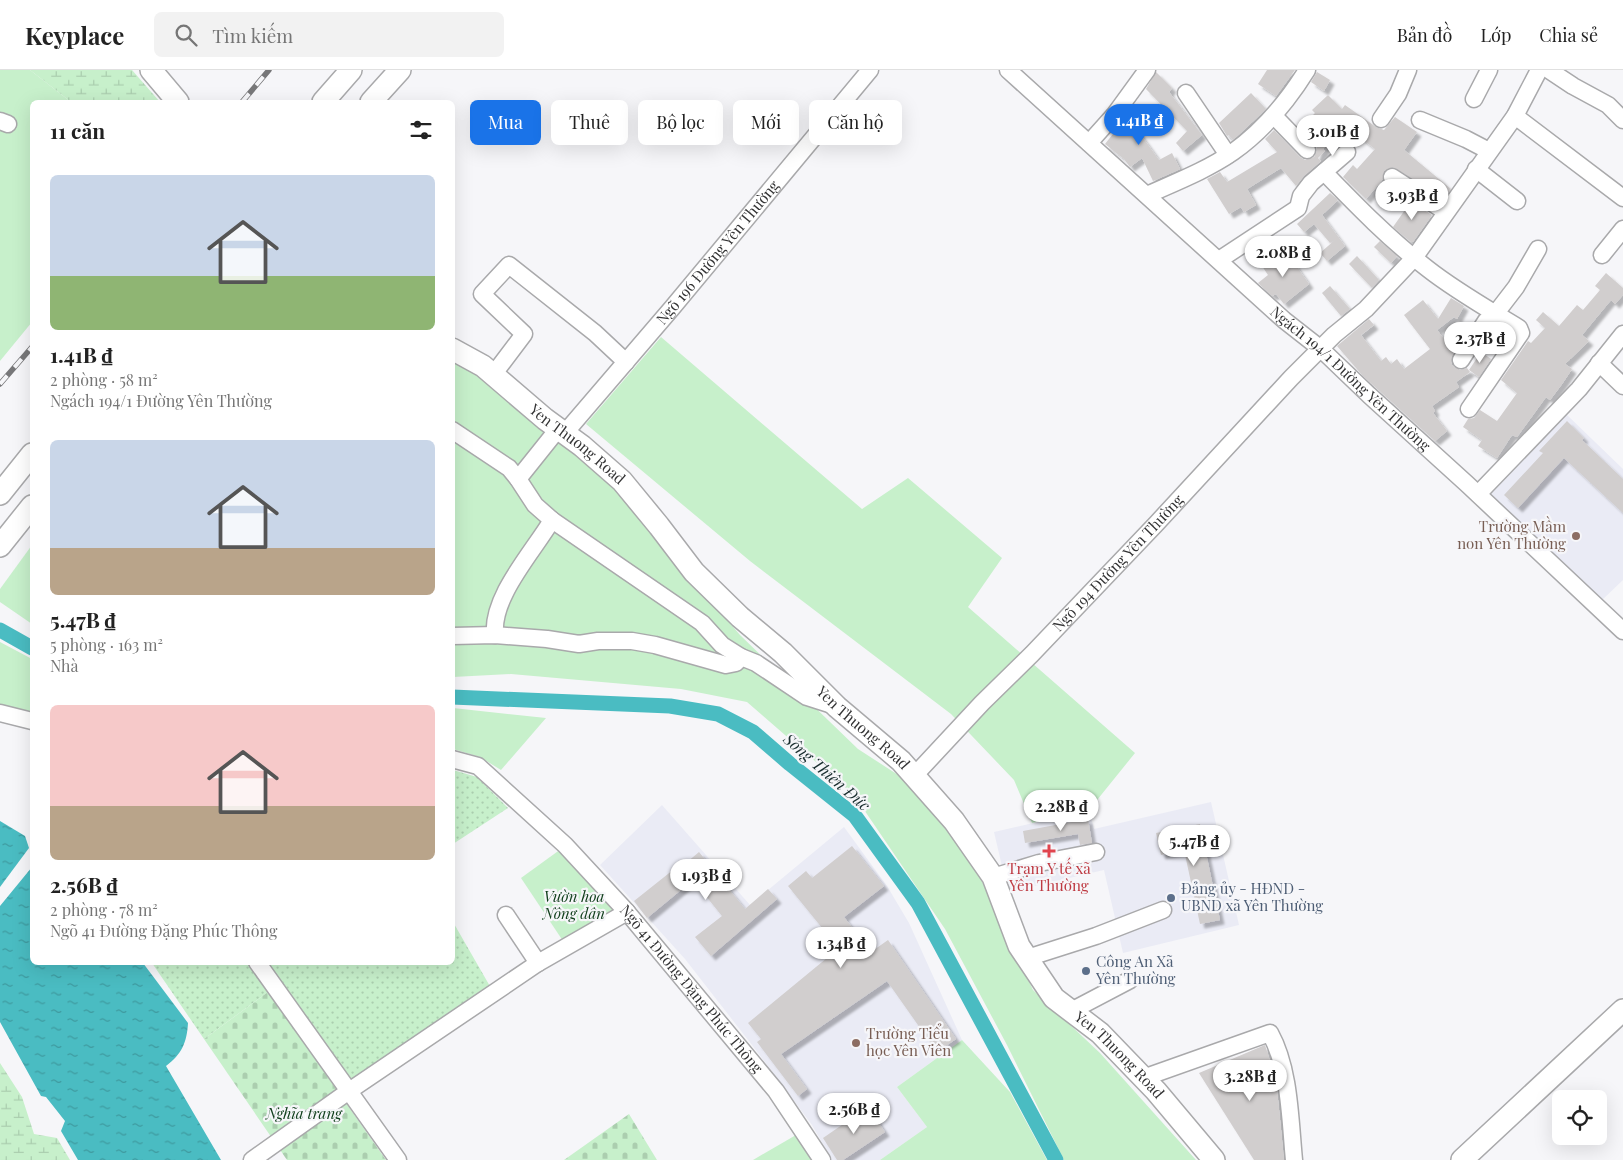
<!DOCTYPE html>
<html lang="vi">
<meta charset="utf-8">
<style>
:root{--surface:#fff;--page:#f2f2f2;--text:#222;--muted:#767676;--line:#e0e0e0;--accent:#1a73e8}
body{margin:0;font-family:"Playfair Display",serif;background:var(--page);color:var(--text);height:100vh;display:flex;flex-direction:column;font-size:19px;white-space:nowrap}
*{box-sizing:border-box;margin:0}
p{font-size:16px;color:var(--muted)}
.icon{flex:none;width:28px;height:28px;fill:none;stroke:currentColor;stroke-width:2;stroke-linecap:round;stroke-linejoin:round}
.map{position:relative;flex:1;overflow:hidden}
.panel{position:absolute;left:30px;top:30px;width:425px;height:865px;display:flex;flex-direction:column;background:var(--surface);border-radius:8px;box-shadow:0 5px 20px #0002}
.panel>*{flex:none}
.hud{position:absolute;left:470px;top:30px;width:475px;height:45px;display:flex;gap:10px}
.controls{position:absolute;left:1552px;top:1020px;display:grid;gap:10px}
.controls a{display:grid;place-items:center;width:55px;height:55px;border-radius:8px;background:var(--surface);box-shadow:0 5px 20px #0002;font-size:25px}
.price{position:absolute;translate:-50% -42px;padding:0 11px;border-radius:18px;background:#fff;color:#222;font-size:16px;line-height:32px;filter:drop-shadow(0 1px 2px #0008)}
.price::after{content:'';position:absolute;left:50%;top:30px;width:15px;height:11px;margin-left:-8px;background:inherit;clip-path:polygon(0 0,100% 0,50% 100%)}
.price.on{background:var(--accent);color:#fff}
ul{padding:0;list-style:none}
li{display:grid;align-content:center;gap:10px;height:265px;padding:0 20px}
li span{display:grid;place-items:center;height:155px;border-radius:8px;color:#555}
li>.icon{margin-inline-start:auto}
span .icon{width:90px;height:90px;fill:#fffc;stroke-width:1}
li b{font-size:21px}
h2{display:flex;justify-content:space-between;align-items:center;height:60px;padding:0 20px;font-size:21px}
.tag{padding:0 18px;border-radius:8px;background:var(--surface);box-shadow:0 5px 20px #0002;font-size:18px;line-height:45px}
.tag.on{background:var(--accent);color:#fff}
header{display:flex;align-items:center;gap:30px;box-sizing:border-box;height:70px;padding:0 25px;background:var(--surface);border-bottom:1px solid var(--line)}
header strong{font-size:24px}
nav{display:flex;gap:28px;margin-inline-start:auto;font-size:18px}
.search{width:350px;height:45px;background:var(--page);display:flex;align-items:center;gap:12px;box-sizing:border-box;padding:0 18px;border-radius:8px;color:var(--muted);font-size:19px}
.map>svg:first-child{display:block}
.built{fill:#eaebf5}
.grass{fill:url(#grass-dots)}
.wetland{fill:url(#wetland-marsh)}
.cemetery{fill:url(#cemetery-stones)}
.green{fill:#c7f0cb}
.water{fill:url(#water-ripples)}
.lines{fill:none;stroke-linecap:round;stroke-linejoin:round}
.canal{stroke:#4abcc2;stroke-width:15}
.building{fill:#d1cece;filter:url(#shadow)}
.minor-casing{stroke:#a9a9ab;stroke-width:19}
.major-casing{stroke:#a9a9ab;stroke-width:24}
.minor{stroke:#fff;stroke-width:16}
.major{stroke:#fff;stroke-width:21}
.rail-casing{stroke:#777779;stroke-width:5.5}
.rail{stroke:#f6f6f9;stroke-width:4;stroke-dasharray:11;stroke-linecap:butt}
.education-dot{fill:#8d6e63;stroke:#f6f6f9;stroke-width:2}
.health-dot{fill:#e0444e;stroke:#f6f6f9;stroke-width:2}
.service-dot{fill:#5c6f8a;stroke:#f6f6f9;stroke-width:2}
.labels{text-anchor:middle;stroke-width:4.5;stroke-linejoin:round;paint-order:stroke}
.street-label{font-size:15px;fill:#333334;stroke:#f6f6f9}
.education-label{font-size:15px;fill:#785e54;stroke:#f6f6f9;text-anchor:end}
.health-label{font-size:15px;fill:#be3a42;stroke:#f6f6f9}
.service-label{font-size:15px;fill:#4e5e75;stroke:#f6f6f9;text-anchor:start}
.park-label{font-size:15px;font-style:italic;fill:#12401d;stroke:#f6f6f9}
.water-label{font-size:16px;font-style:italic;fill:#1a2e2f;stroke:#f6f6f9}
</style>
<header>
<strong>Keyplace</strong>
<div class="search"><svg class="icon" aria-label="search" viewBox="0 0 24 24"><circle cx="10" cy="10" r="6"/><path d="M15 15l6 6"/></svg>Tìm kiếm</div>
<nav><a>Bản đồ</a><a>Lớp</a><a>Chia sẻ</a></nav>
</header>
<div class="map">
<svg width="1623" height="1090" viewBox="0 0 1623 1090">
<defs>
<pattern id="grass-dots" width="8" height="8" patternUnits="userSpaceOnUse" patternTransform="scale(1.25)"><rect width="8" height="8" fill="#c7f0cb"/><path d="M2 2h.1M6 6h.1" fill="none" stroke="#abceaf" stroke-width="1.8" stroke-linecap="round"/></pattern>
<pattern id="wetland-marsh" width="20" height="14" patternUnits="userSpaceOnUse" patternTransform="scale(1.25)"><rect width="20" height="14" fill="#c7f0cb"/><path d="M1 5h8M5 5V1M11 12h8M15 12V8" fill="none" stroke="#abceaf"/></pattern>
<pattern id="cemetery-stones" width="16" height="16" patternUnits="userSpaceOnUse" patternTransform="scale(1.25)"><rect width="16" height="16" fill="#c7f0cb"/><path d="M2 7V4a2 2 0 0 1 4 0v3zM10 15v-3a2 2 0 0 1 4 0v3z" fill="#abceaf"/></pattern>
<pattern id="water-ripples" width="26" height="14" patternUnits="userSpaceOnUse" patternTransform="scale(1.25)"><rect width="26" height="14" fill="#4abcc2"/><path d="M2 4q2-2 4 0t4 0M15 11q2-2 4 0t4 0" fill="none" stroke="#3e999e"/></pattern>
<filter id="shadow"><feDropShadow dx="4.5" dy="4.5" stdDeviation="1" flood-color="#0004"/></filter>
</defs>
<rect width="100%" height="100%" fill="#f6f6f9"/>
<g class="built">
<polygon points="1566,344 1623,399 1623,510 1600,532 1484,422"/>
<polygon points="1211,732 1239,855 1123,883 1104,800 1008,822 994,762 1089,740 1094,759"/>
<polygon points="662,735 750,835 844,757 887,816 909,853 962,970 897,1017 927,1057 880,1090 832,1090 812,1055 752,975 685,889 600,795"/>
</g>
<g class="grass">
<polygon points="453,700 477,707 508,738 453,774"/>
<polygon points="453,852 491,918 350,1011 279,910 268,922 204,969 152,893 452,892"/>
</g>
<g class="wetland">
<polygon points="30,0 132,0 160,32 71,32"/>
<polygon points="0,993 22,1027 34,1064 57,1068 70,1090 0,1090"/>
</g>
<g class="cemetery">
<polygon points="268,922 386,1090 287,1090 204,969"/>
<polygon points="629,1044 657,1090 564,1090"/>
</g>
<g class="green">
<polygon points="0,0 30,0 71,32 32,32 32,252 0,291"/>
<polygon points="661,267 862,439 908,408 1002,488 968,537 1135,683 1089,740 1032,753 1014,710 951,644 750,491 586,354"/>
<polygon points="453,288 461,292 524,346 610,412 740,565 858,679 909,712 970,786 1033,920 1100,983 1196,1090 1064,1090 1007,975 945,859 854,725 747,632 681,619 511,604 453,607"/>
<polygon points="32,475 32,554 0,532 0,519"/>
<polygon points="0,572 32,589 32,642 0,636"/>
<polygon points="453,638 546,648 501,700 480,687 453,679"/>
<polygon points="561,779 623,842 565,874 521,808"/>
<polygon points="962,970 1010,1022 1047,1090 880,1090 927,1057 897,1017"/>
<polygon points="796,1065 812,1090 753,1090"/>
</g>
<g class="water">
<polygon points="0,751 25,766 29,778 0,817"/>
<path d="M 32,797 L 32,892 L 143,893 L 188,953 C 187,972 182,984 166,996 L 221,1090 L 78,1090 L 61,1061 L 65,1051 L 46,1027 L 41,1026 L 0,952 L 0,836 Z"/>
</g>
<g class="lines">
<g class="canal">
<polyline points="0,560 32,578"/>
<polyline points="452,627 670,636 718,644 753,662 790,694 855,746 918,833 1056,1090"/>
</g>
</g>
<g class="building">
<polygon points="1267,0 1295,0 1276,26 1258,14"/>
<polygon points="1156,2 1172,18 1169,22 1202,65 1183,81 1176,73 1187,61 1146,19"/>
<polygon points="1317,2 1330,10 1324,21 1311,12"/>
<polygon points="1251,23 1266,39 1233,70 1229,65 1227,66 1219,53"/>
<polygon points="1328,25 1342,39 1345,35 1376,57 1384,60 1395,47 1417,62 1404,80 1451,119 1444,129 1397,99 1392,97 1384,101 1383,109 1366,129 1343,107 1353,95 1357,99 1375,79 1345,56 1323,79 1325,81 1318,88 1321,91 1304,106 1296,116 1281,98 1247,119 1256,135 1244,142 1241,137 1229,144 1207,109 1220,102 1227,112 1277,82 1265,69 1274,60 1300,87 1305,90 1314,87 1316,83 1317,77 1300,58 1315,43 1312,40"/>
<polygon points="1135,34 1150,45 1138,61 1159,90 1172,83 1180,99 1153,111 1142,88 1130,97 1124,89 1105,74 1120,55 1119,54"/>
<polygon points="1330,123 1338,130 1322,145 1345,176 1327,191 1320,183 1336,169 1330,173 1314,154 1304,162 1297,154"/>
<polygon points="1406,128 1432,145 1413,172 1411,172 1393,157 1407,137 1402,134"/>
<polygon points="1380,171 1397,186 1391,193 1374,177"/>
<polygon points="1285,180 1309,214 1284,234 1276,224 1272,226 1258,213 1268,205 1262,196"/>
<polygon points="1357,186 1379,210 1372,218 1349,194"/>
<polygon points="1606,203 1623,218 1623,225 1615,234 1611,230 1582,265 1589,271 1565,294 1572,299 1562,314 1550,330 1546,327 1517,367 1512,365 1497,388 1478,376 1482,370 1463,357 1468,349 1474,348 1480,340 1497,351 1517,323 1501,310 1528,271 1531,273 1545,258 1536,250 1543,242 1559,256 1577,235 1583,240 1600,220 1595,216"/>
<polygon points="1330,216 1350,239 1341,246 1322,223"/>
<polygon points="1451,228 1464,236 1457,249 1454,247 1437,260 1454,282 1451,289 1452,295 1460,300 1467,298 1470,302 1456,312 1459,317 1432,336 1435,341 1433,343 1447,361 1435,371 1363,306 1337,276 1369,249 1374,255 1361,265 1381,291 1386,287 1391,294 1397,289 1404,299 1430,279 1404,245 1423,230 1438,249"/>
<polygon points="1481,282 1491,289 1479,307 1469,300"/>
<polygon points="1567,351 1584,368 1582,370 1623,409 1623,443 1564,388 1518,438 1504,425 1543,383 1539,381"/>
<polygon points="1088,749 1092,773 1080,775 1078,764 1025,773 1023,761"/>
<polygon points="1200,754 1220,850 1200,854 1184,780 1161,785 1156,763"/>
<polygon points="852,776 884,816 844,847 871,882 888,870 956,969 937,982 887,911 781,984 807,1019 798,1026 757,972 761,969 748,953 833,883 830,880 836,875 788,816 806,801 812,808"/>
<polygon points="699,782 745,839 768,819 777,829 711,886 695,867 722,846 693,810 647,848 634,831 678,796 680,798"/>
<polygon points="1265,975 1276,1010 1284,1090 1254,1090 1199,1003"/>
<polygon points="868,1037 885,1062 843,1090 837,1090 823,1068"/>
</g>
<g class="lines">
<defs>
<g id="minor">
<path id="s1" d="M 1008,0 L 1284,250 L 1321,279 L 1369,325 L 1467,414 L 1623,561"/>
<polyline points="1549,0 1573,16 1608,35 1623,50"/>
<polyline points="1186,23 1228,85"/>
<polyline points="1474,29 1489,0"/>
<polyline points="1274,46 1307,80"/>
<polyline points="1515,46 1623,128"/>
<polyline points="1381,49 1398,24 1408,0"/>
<polyline points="1420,50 1466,69 1489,81"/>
<polyline points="0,51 8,54"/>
<polyline points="1089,73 1115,44 1147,0"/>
<polyline points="1476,99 1517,131"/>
<path d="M 1324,102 C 1357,136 1390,170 1428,199 C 1456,221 1488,239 1519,258 L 1521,263 L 1469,339"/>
<polyline points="1392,107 1446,142"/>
<path d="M 1147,125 C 1176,112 1207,100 1233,82 C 1264,60 1287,32 1307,0"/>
<polyline points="1602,185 1623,159"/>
<polyline points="1219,190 1298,138 1301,126 1311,113 1347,82"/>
<polyline points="1461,290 1486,251 1496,243 1516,217 1538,179"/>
<polyline points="1599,293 1623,316"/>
<polyline points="493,305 524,264 482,224 509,195 595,263 626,292"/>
<polyline points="558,359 518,409 535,435 552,450 702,553 722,575 741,587 756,593 807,627 835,636"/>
<polyline points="452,360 509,398 518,409"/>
<path id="s2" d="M 564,364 L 672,238 L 870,0"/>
<polyline points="1478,424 1579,319 1623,264"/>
<path d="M 495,565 C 491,527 533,482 552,450"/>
<polyline points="452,566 495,565 547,569 579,574 598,571 632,571 655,575 726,595 736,593 741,587"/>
<polyline points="0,643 32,651"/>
<path id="s3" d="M 452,689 L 478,696 L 565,775 L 627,842 L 776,1021 L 822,1090"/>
<path id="s4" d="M 914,706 L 982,633 L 1032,584 L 1156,454 L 1291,308 L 1334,265 L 1366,239 L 1414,188 L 1515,46 L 1539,0"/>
<polyline points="993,807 1039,793 1096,782"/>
<polyline points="506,845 538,893"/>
<polyline points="1027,888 1096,866 1163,840"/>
<polyline points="257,892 398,1090"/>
<polyline points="1071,941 1130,910"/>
<path d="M 1143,1008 L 1270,963 C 1290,999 1290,1050 1294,1090"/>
<polyline points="252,1090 349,1021 538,893 627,842"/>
</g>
<g id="major">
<polyline points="151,0 178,32"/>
<polyline points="323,32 351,0"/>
<polyline points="371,32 400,0"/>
<path id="s5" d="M 452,279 L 483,296 L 545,349 L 582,376 L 622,411 L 659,456 L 694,502 L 740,547 L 783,583 L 837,637 L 901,691 L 954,751 L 993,807 L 1019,876 L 1054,928 L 1100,963 L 1156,1021 L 1214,1090"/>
<polyline points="0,424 32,384"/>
<polyline points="0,476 32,436"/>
<polyline points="1462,1090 1623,940"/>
</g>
</defs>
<use href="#minor" class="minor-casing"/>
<use href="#major" class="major-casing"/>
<use href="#minor" class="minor"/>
<use href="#major" class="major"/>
<defs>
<g id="rail">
<polyline points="242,32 269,0"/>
<polyline points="0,314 32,277"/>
</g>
</defs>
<use href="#rail" class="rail-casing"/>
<use href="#rail" class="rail"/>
</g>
<g class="education-dot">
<circle cx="1576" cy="466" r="5"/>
<circle cx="856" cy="973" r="5"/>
</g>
<path class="health-dot" d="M1046.5 773.5h5v5h5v5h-5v5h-5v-5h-5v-5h5z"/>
<g class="service-dot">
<circle cx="1171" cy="828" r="5"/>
<circle cx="1086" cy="901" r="5"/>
</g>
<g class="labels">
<g class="street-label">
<text dy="5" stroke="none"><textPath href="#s2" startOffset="238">Ngõ 196 Đường Yên Thường</textPath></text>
<text dy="5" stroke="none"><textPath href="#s1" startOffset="461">Ngách 194/1 Đường Yên Thường</textPath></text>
<text dy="5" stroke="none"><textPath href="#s5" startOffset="158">Yen Thuong Road</textPath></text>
<text dy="5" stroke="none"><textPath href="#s4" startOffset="295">Ngõ 194 Đường Yên Thường</textPath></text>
<text dy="5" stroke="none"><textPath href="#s5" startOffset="562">Yen Thuong Road</textPath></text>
<text dy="5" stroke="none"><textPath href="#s3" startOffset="336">Ngõ 41 Đường Đặng Phúc Thông</textPath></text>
<text dy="5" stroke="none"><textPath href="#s5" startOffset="984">Yen Thuong Road</textPath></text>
</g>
<g class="education-label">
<text x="1566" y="462">Trường Mầm<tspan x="1566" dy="17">non Yên Thường</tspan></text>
<text x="866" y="969" text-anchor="start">Trường Tiểu<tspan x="866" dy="17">học Yên Viên</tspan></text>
</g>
<g class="health-label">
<text x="1049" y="804">Trạm Y tế xã<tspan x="1049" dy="17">Yên Thường</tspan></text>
</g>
<g class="service-label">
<text x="1181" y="824">Đảng ủy - HĐND -<tspan x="1181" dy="17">UBND xã Yên Thường</tspan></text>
<text x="1096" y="897">Công An Xã<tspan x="1096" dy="17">Yên Thường</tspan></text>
</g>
<g class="park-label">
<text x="574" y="832">Vườn hoa<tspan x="574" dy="17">Nông dân</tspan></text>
<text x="304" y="1049">Nghĩa trang</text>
</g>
<g class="water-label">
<text transform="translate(827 702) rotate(41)" y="6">Sông Thiên Đức</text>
</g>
</g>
</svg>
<div class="controls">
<a><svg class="icon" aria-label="locate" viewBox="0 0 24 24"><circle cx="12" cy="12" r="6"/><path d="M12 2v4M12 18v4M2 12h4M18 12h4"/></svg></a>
</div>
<b class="price on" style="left:1139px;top:76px">1.41B ₫</b>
<b class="price" style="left:1333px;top:87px">3.01B ₫</b>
<b class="price" style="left:1412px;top:151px">3.93B ₫</b>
<b class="price" style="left:1283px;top:208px">2.08B ₫</b>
<b class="price" style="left:1480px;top:294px">2.37B ₫</b>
<b class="price" style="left:1061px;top:762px">2.28B ₫</b>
<b class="price" style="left:1194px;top:797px">5.47B ₫</b>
<b class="price" style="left:706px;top:831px">1.93B ₫</b>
<b class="price" style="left:841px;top:899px">1.34B ₫</b>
<b class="price" style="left:1250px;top:1032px">3.28B ₫</b>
<b class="price" style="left:854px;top:1065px">2.56B ₫</b>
<div class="hud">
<a class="tag on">Mua</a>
<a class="tag">Thuê</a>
<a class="tag">Bộ lọc</a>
<a class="tag">Mới</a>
<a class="tag">Căn hộ</a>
</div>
<section class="panel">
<h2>11 căn<svg class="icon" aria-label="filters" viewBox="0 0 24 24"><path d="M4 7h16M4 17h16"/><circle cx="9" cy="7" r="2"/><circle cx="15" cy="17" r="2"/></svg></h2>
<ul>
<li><span style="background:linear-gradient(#c9d6e8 65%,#8fb573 0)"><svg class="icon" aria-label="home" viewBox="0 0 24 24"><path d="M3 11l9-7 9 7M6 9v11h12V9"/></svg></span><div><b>1.41B ₫</b><p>2 phòng · 58 m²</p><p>Ngách 194/1 Đường Yên Thường</p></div></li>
<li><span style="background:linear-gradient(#c9d6e8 70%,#b9a48a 0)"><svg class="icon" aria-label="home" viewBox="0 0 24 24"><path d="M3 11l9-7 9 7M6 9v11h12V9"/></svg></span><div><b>5.47B ₫</b><p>5 phòng · 163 m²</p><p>Nhà</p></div></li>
<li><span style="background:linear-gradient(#f6c9c9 65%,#b9a48a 0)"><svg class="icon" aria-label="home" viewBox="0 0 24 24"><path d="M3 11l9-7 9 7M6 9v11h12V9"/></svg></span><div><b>2.56B ₫</b><p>2 phòng · 78 m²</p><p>Ngõ 41 Đường Đặng Phúc Thông</p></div></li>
</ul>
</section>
</div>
